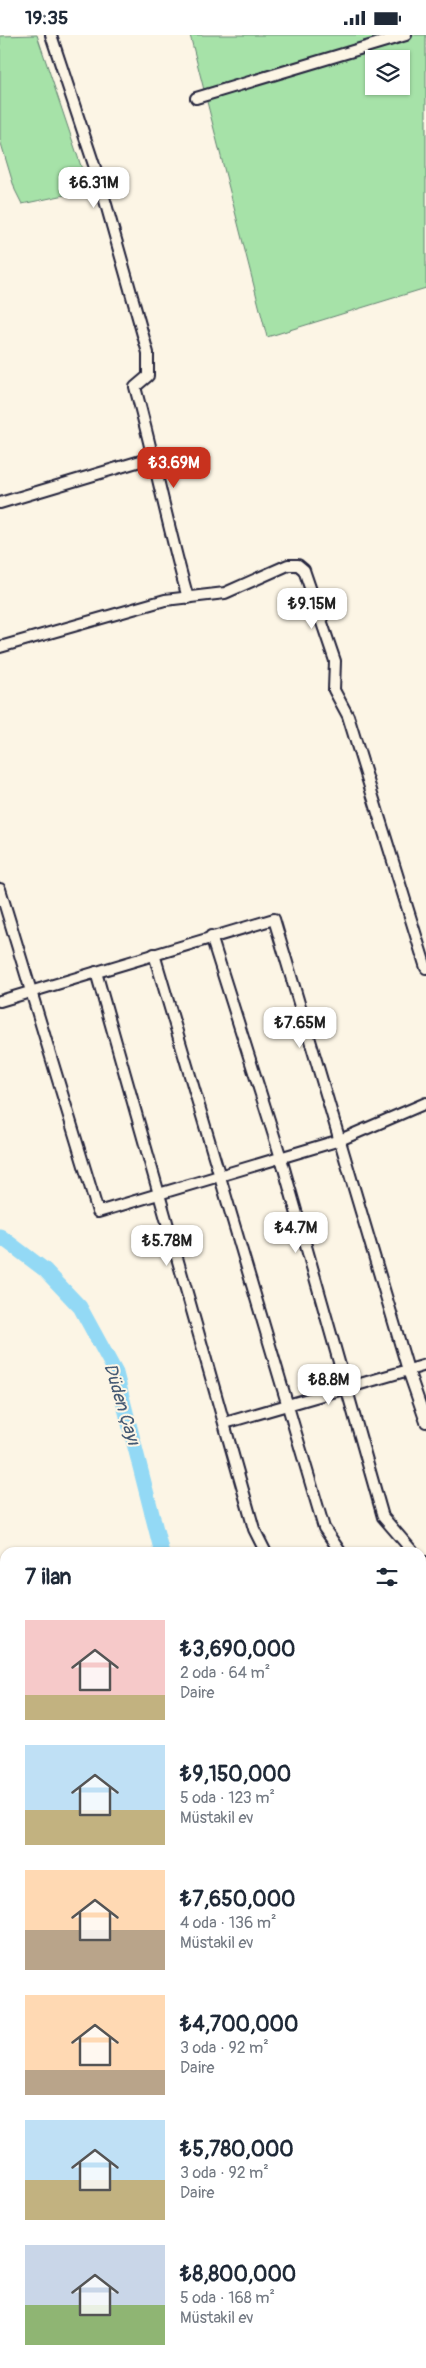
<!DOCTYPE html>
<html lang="tr">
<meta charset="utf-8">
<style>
:root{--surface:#fff;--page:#f2f2f3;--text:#1f2937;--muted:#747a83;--accent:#c8321e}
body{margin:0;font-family:Pangolin,sans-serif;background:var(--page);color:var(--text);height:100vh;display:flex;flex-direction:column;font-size:19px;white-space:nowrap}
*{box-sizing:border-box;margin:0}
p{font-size:16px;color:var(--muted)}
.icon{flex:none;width:28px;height:28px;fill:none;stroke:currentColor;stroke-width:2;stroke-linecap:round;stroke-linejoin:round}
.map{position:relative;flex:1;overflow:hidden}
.sheet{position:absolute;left:0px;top:1512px;width:426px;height:821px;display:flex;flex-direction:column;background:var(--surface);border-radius:15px 15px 0 0;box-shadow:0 1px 4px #0004}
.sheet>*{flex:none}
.buttons{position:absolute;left:365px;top:15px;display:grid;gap:10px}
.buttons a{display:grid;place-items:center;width:45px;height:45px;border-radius:0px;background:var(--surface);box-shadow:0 1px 4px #0004;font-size:25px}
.price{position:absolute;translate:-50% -42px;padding:0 11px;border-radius:10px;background:#fff;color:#222;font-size:16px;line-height:32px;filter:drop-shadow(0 1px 2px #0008)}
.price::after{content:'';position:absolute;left:50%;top:30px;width:15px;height:11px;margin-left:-8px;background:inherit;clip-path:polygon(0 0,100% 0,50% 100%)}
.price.current{background:var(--accent);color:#fff}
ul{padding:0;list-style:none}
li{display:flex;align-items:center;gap:15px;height:125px;padding:0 25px}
li span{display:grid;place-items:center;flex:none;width:140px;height:100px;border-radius:0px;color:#555}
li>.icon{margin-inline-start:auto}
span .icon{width:60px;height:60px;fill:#fffc;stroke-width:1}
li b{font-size:21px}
h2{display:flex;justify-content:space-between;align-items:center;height:60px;padding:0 25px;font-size:21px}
.status{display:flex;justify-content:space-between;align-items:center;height:35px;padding:0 25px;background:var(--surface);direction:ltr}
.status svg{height:14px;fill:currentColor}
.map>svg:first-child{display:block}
.green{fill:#a6e2a8;stroke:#648272;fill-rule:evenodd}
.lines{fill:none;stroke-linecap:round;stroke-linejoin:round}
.river{stroke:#93d9f5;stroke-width:15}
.street-casing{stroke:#22223b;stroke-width:14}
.secondary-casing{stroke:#22223b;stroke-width:18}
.street{stroke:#fcf5e5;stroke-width:10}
.secondary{stroke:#fcf5e5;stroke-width:14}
.labels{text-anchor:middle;stroke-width:4;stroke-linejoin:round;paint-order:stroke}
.water-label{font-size:18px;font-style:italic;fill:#445973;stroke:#fcf5e5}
</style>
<div class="status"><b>19:35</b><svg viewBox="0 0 49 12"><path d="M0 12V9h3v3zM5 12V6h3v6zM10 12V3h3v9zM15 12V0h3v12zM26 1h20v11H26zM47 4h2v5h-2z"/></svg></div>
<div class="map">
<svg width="426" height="2333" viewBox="0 0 426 2333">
<rect width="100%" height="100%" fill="#fcf5e5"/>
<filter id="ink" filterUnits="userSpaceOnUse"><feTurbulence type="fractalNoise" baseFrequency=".02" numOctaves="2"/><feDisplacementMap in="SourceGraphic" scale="10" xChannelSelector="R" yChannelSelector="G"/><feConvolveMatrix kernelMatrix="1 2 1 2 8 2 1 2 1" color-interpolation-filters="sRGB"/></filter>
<g filter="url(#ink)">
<g class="green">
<polygon points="37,0 89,155 22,169 15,155 0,105 0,1"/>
<path d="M 190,0 L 426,0 L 426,253 L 267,302 ZM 374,24 L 401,24 L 401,51 L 374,51 Z"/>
</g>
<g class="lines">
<g class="river">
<polyline points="0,1201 45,1235 80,1272 116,1338 162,1518"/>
<polyline points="421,1712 426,1715"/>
</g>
<defs>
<g id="street">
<path d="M 51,0 L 100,148 L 148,318 L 148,341 L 135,352 C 154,422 168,493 188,563"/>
<polyline points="196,63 406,0"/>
<polyline points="0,468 154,422"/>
<polyline points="0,612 165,565 225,558 288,530 298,530 304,535 335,626 334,655 348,681 426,933"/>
<polyline points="0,854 98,1177 340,1105 426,1068"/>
<polyline points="211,901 281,1123 383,1482 414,1518"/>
<polyline points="154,919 324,1493 341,1518"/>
<polyline points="96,937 254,1494 266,1518"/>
<polyline points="0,966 274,884 408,1335 426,1387"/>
<polyline points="225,1388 426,1330"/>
<polyline points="421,1532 426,1527"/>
<polyline points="421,1585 426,1580"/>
<polyline points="0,1650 5,1646"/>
<polyline points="0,1675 5,1683"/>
<polyline points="0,1907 5,1904"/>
<polyline points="0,2039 5,2046"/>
<polyline points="421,2112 426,2112"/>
<polyline points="0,2263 5,2261"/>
<polyline points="0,2308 5,2309"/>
<polyline points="12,2329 12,2333"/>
<polyline points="261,2329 265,2333"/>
<polyline points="352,2329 353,2333"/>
</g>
<g id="secondary">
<polyline points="0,2119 5,2126"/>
<polyline points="0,2143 5,2151"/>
<polyline points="76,2329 77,2333"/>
<polyline points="91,2329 92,2333"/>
</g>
</defs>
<use href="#street" class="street-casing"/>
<use href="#secondary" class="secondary-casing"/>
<use href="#street" class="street"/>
<use href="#secondary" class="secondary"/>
</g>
</g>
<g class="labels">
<g class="water-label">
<text transform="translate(122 1369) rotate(73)" y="6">Düden Çayı</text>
</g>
</g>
</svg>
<div class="buttons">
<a><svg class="icon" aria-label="layers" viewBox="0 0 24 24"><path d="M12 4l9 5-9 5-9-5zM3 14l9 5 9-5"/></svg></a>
</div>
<b class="price" style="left:94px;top:174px">₺6.31M</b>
<b class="price current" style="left:174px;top:454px">₺3.69M</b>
<b class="price" style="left:312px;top:595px">₺9.15M</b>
<b class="price" style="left:300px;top:1014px">₺7.65M</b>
<b class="price" style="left:296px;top:1219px">₺4.7M</b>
<b class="price" style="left:167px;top:1232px">₺5.78M</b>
<b class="price" style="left:329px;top:1371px">₺8.8M</b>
<section class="sheet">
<h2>7 ilan<svg class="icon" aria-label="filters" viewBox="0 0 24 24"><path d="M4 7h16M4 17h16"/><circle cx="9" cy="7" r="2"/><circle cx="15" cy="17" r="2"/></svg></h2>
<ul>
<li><span style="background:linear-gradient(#f6c9c9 75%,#c2b280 0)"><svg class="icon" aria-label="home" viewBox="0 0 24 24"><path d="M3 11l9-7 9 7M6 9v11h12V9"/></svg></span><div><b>₺3,690,000</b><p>2 oda · 64 m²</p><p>Daire</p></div></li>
<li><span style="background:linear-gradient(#bfe0f5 65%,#c2b280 0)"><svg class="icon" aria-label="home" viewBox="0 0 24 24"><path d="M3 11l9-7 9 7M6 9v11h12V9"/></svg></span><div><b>₺9,150,000</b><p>5 oda · 123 m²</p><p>Müstakil ev</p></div></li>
<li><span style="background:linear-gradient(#ffd9b3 60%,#b9a48a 0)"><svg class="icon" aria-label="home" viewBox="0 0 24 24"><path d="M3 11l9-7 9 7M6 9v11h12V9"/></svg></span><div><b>₺7,650,000</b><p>4 oda · 136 m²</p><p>Müstakil ev</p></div></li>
<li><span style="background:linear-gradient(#ffd9b3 75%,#b9a48a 0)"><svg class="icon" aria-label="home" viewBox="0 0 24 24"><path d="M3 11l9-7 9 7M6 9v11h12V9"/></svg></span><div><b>₺4,700,000</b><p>3 oda · 92 m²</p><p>Daire</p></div></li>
<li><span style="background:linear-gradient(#bfe0f5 60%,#c2b280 0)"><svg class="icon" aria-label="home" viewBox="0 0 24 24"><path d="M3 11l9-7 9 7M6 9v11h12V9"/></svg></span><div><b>₺5,780,000</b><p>3 oda · 92 m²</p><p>Daire</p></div></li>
<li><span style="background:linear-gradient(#c9d6e8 60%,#8fb573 0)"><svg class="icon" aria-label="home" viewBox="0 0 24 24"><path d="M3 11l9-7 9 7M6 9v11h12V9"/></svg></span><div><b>₺8,800,000</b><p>5 oda · 168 m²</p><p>Müstakil ev</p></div></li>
</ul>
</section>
</div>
